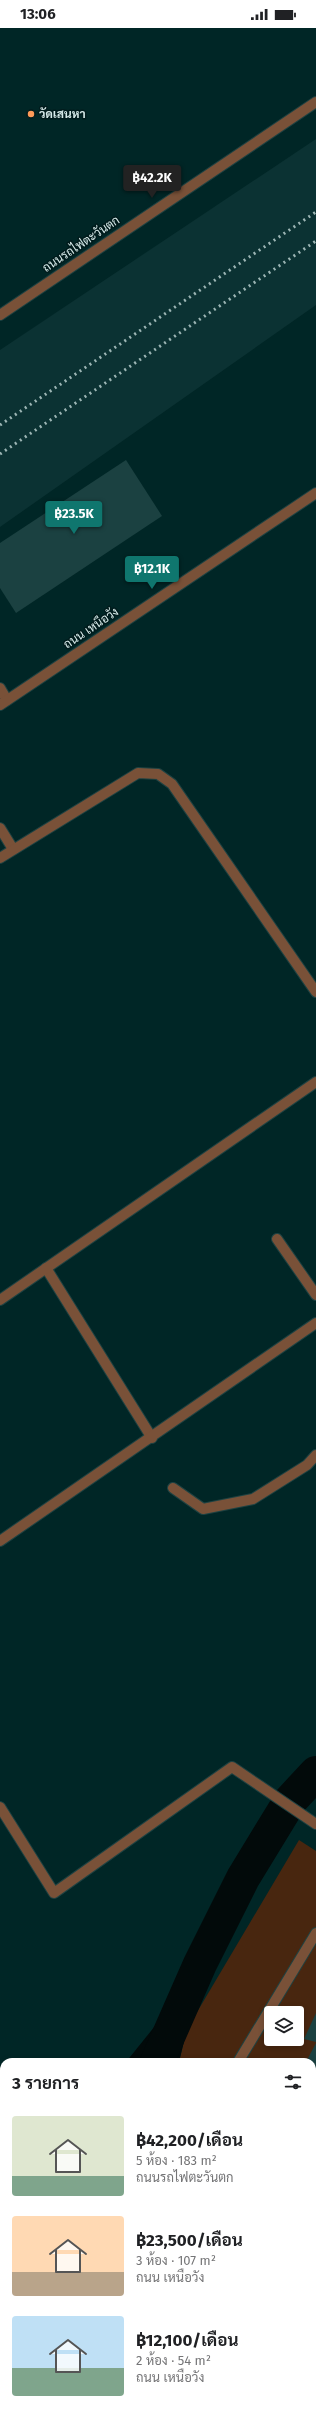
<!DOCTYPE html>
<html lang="th">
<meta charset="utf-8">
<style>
:root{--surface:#fff;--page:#f2f2f2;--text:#202124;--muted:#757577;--accent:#0f766e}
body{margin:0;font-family:"Fira Sans",Sarabun,sans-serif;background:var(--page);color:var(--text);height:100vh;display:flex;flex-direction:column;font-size:15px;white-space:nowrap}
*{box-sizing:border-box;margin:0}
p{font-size:13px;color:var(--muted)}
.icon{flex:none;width:22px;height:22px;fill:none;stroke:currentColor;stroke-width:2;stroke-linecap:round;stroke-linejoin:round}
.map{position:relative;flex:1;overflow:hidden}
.side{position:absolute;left:0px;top:2030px;width:316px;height:356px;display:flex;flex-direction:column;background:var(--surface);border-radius:12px 12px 0 0;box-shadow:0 2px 6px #0003}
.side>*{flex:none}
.tools{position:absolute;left:264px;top:1978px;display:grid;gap:8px}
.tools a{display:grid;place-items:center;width:40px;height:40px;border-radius:4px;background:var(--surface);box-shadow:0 2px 6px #0003;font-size:20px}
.price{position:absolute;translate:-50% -34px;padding:0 9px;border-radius:4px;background:var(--accent);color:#fff;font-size:13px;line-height:26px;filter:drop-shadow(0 1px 2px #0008)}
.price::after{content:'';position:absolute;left:50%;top:24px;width:12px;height:9px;margin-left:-6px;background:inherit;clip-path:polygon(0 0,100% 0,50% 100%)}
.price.active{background:#222;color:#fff}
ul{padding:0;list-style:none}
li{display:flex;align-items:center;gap:12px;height:100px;padding:0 12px}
li span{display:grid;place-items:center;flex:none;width:112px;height:80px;border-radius:4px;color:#555}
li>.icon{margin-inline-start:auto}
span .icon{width:48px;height:48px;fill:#fffc;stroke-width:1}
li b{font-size:17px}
h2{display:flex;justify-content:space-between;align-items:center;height:48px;padding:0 12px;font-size:17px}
.status{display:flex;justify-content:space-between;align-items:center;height:28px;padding:0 20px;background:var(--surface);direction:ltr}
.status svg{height:11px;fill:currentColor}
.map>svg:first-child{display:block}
.built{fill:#0b3233}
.green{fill:#48260f;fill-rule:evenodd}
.water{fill:#020a0a}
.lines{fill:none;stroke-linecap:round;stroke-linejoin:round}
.canal{stroke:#020a0a;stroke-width:34}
.building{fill:#1b4141}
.minor-casing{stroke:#1e4242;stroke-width:12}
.minor{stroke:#795138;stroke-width:10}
.rail{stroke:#9cb5b4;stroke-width:3;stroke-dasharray:2 4;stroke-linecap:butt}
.poi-dot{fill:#fe9b59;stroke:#001b1c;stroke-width:1.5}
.labels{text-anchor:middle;stroke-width:3;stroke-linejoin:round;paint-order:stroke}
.poi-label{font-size:12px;font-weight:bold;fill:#d8eceb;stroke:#001b1c;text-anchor:start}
.street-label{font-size:12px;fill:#d8eceb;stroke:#001b1c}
</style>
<div class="status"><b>13:06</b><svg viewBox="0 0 49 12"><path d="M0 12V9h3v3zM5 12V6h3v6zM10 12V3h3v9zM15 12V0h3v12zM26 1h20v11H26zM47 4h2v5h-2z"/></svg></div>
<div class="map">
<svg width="316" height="2386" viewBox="0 0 316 2386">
<rect width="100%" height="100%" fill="#002626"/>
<polygon class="built" points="316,111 316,277 0,499 0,322"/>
<path class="green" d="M 299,1812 L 316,1823 L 316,2386 L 0,2386 L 0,2253 L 4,2250 L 4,2382 L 312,2382 L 312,2034 L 179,2034 L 187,2001 ZM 271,1985 L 297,1985 L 297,2011 L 271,2011 Z"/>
<g class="water">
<polygon points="155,1998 187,2001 179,2034 126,2034"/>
<polygon points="0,2107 4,2108 4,2250 0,2253"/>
</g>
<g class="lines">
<polyline class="canal" points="157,2034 200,1936 243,1850 290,1773 316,1745"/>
</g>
<g class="building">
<polygon points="126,432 162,488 16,585 0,560 0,515"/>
<polygon points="316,1985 316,2014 304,2011"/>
<polygon points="316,2015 316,2147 312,2155 312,2034 306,2034"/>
</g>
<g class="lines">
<defs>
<g id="minor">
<polyline points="0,287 316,74"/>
<polyline points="0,660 7,672"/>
<polyline points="0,677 316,465"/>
<polyline points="0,800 13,821"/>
<polyline points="0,830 138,745 158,746 172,756 316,964"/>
<polyline points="277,1211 316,1267"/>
<polyline points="46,1240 152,1410"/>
<polyline points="0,1272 316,1054"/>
<polyline points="173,1460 203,1481 253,1471 307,1437 316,1427"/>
<polyline points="0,1513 316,1295"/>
<polyline points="0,1779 54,1865 232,1739 316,1796"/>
<polyline points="238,2034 316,1905"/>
<polyline points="312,2346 316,2339"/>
<polyline points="36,2386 39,2382"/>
<polyline points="291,2386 293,2382"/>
</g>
</defs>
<use href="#minor" class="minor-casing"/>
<use href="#minor" class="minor"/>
<g class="rail">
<polyline points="0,397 316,184"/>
<polyline points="0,426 316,213"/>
</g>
</g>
<circle class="poi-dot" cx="31" cy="86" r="4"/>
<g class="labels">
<g class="poi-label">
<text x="39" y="90">วัดเสนหา</text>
</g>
<g class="street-label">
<text transform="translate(81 216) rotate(-34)" y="4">ถนนรถไฟตะวันตก</text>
<text transform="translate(91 600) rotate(-34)" y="4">ถนน เหนือวัง</text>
</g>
</g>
</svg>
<div class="tools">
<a><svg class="icon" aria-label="layers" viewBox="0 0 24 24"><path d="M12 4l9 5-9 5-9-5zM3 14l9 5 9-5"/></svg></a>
</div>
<b class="price active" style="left:152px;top:171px">฿42.2K</b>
<b class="price" style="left:74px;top:507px">฿23.5K</b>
<b class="price" style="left:152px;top:562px">฿12.1K</b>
<section class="side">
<h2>3 รายการ<svg class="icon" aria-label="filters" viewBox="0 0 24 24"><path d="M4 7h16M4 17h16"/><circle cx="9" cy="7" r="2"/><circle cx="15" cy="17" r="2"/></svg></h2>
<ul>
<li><span style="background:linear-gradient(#dfe7d0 75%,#7fa58c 0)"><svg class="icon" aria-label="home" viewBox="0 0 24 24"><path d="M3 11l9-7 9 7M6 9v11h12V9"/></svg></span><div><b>฿42,200/เดือน</b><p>5 ห้อง · 183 m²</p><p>ถนนรถไฟตะวันตก</p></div></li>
<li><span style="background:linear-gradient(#ffd9b3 70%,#b9a48a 0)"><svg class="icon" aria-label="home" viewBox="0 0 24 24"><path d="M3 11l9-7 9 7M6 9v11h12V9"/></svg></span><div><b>฿23,500/เดือน</b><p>3 ห้อง · 107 m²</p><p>ถนน เหนือวัง</p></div></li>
<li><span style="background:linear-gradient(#bfe0f5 65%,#7fa58c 0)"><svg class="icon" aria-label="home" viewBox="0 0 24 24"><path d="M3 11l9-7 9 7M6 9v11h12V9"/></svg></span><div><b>฿12,100/เดือน</b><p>2 ห้อง · 54 m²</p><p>ถนน เหนือวัง</p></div></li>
</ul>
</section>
</div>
